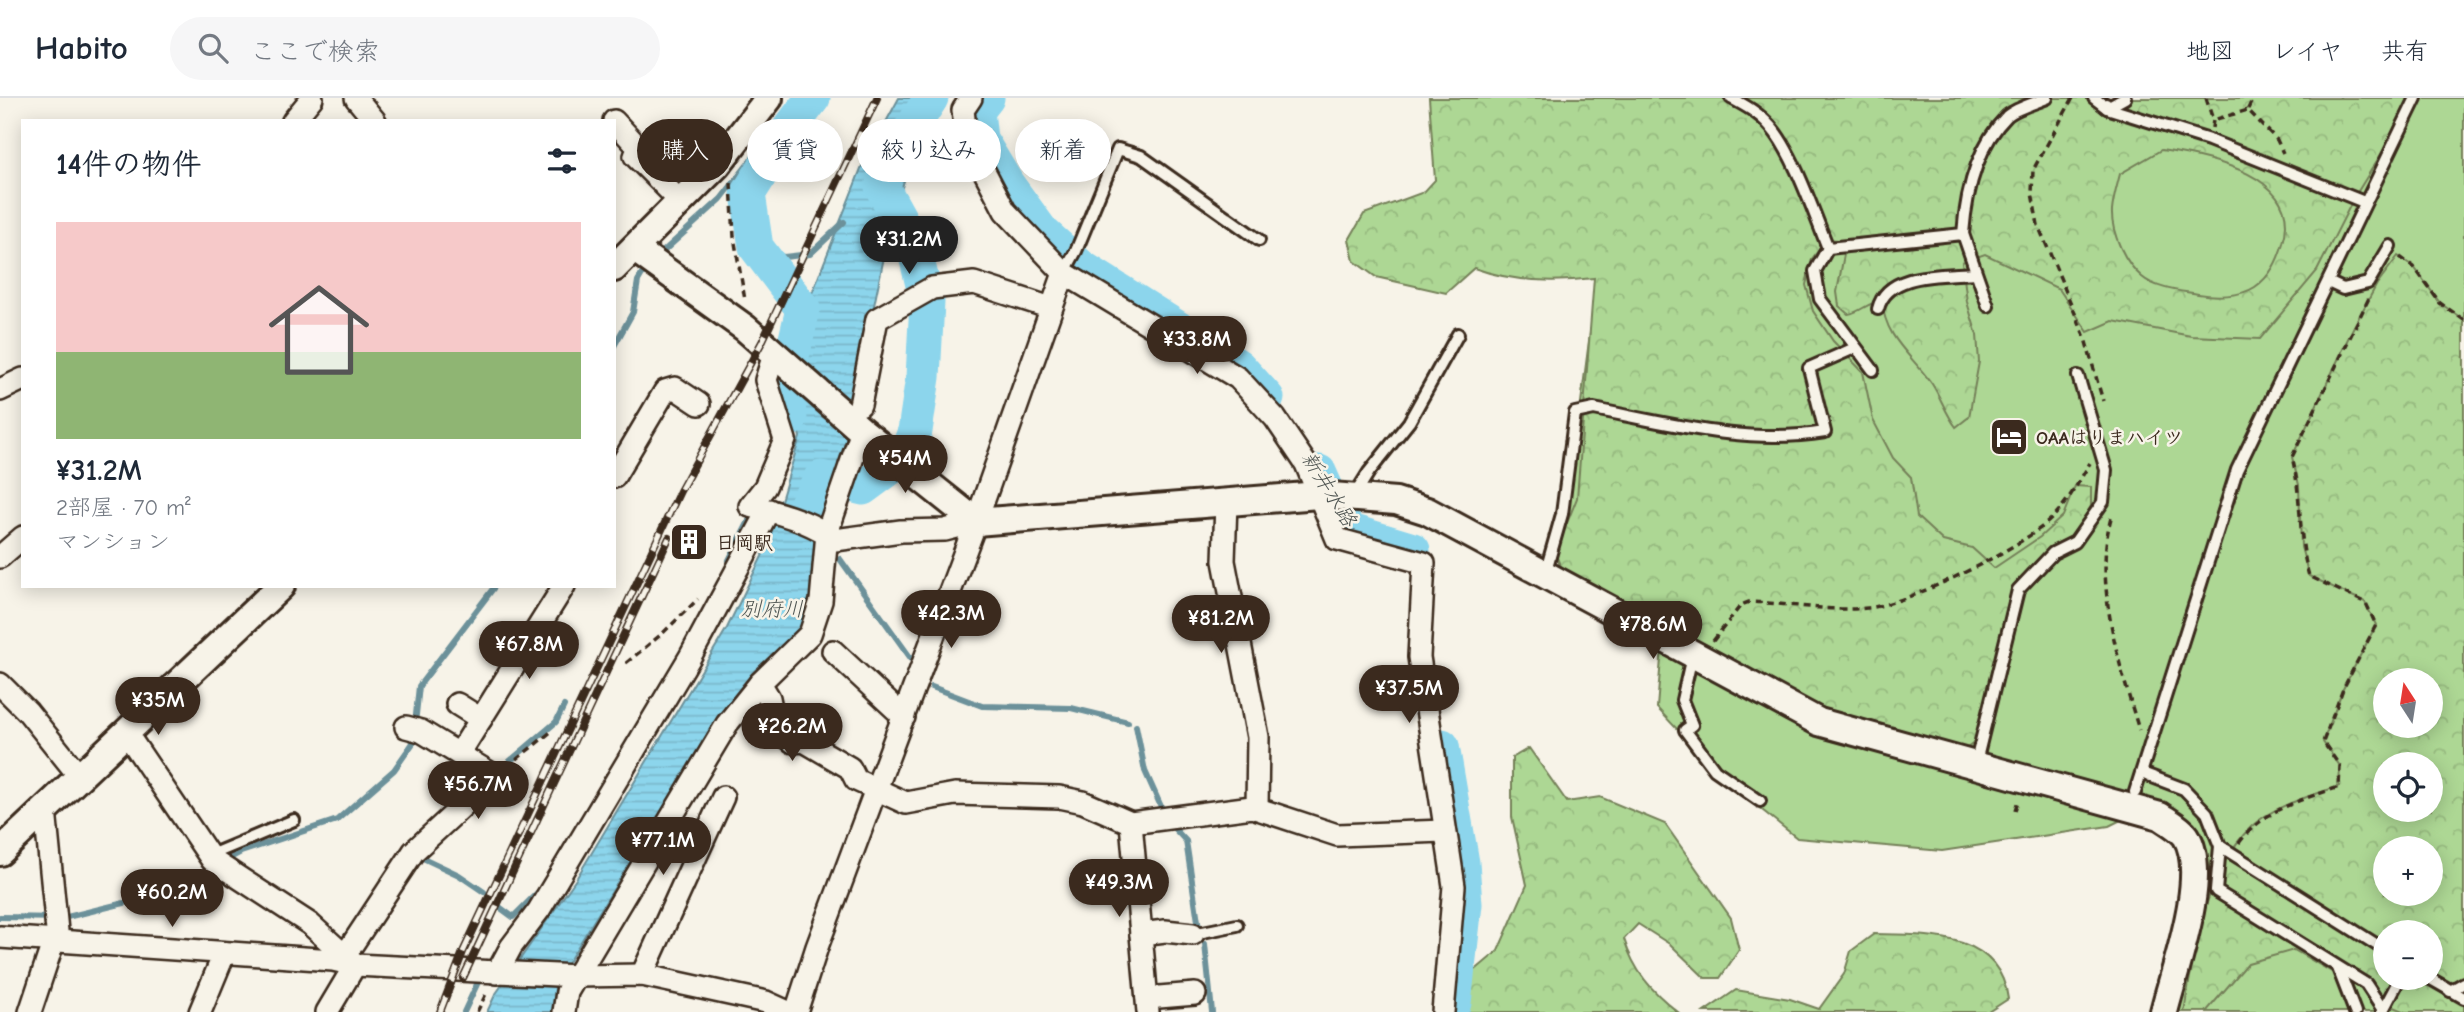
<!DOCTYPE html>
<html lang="ja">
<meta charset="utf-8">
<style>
:root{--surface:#fff;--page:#f6f6f7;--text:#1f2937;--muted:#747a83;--line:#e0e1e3;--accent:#3b2a1e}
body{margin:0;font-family:"Comic Neue","Klee One",sans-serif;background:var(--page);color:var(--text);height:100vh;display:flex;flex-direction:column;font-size:26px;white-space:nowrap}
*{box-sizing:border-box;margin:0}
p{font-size:23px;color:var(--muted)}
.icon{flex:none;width:38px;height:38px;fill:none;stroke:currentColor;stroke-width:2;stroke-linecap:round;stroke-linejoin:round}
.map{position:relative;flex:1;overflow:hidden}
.side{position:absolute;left:21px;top:21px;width:595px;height:469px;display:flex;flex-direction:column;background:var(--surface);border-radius:0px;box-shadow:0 4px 18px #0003}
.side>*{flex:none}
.top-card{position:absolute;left:637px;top:21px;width:665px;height:63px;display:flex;gap:14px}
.needle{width:46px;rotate:348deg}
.fabs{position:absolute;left:2373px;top:570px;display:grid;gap:14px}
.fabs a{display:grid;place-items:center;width:70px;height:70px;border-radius:50%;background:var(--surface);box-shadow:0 4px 18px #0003;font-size:35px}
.price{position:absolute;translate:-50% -60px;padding:0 16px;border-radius:24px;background:var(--accent);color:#fff;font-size:23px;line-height:46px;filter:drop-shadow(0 2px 4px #0008)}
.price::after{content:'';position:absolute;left:50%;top:42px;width:21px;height:16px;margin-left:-10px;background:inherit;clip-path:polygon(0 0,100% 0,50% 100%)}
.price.current{background:#222;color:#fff}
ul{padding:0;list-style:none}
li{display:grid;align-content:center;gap:14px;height:371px;padding:0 35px}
li span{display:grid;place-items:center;height:217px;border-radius:0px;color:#555}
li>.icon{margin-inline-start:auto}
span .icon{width:126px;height:126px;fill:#fffc;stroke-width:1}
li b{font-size:30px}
h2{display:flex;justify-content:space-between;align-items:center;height:84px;padding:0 35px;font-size:30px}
.tag{padding:0 24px;border-radius:32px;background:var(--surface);box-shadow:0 4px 18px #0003;font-size:24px;line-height:63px}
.tag.current{background:var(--accent);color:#fff}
header{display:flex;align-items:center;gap:42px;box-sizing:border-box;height:98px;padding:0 35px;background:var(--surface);border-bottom:2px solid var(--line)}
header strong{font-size:33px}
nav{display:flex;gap:38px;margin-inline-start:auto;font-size:24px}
.search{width:490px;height:63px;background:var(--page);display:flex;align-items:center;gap:18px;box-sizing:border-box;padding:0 24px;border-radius:38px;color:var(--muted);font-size:26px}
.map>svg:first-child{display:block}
.green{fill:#add794;stroke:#748059;stroke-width:2;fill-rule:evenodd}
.forest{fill:url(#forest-crowns);stroke:#748059;stroke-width:2;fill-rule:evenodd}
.water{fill:url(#water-rules);stroke:#6c919a;stroke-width:2}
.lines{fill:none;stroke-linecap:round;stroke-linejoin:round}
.stream{stroke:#6c919a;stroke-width:6}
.river{stroke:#8cd5ec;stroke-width:35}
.service-casing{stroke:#3b2a1e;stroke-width:16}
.minor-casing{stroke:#3b2a1e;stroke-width:26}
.tertiary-casing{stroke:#3b2a1e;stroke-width:32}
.path{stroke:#3b2a1e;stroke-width:3.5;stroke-dasharray:7 5;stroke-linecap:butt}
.service{stroke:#f7f3e8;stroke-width:10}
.minor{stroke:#f7f3e8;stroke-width:21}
.tertiary{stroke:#f7f3e8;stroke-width:26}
.rail-casing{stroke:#3b2a1e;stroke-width:8}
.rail{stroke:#f7f3e8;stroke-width:5;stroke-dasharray:16;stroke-linecap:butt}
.labels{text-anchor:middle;stroke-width:5;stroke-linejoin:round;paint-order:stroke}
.poi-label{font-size:19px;font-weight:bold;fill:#3b2a1e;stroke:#f7f3e8;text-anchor:start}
.water-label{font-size:21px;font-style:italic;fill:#4f5552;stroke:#f7f3e8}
</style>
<header>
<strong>Habito</strong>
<div class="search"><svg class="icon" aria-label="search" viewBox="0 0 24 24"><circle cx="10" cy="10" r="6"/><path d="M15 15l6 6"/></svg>ここで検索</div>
<nav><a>地図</a><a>レイヤ</a><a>共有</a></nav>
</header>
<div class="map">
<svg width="2464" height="914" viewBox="0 0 2464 914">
<defs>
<pattern id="forest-crowns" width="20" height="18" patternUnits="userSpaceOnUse" patternTransform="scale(1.75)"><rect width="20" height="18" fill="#add794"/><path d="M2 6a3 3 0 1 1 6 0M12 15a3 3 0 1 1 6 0" fill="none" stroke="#96b97f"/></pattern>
<pattern id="water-rules" width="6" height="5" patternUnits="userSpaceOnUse" patternTransform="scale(1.75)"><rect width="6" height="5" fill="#8cd5ec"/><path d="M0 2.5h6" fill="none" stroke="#7ab7ca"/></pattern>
</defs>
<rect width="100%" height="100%" fill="#f7f3e8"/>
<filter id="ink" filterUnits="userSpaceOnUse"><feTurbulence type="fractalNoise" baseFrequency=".0143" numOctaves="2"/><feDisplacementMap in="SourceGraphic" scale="14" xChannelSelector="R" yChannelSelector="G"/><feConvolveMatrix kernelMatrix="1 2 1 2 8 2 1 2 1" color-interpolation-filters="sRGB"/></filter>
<g filter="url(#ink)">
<path class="green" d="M 1514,0 L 2464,0 L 2464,914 L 2178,914 L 2210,774 L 2182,716 L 2153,706 L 2109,728 L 1942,753 L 1797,740 L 1728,685 L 1657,610 L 1663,536 L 1559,475 L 1590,235 L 1603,164 ZM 2385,583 L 2431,583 L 2431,628 L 2385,628 ZM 2385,667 L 2431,667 L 2431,712 L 2385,712 ZM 2385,751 L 2431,751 L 2431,796 L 2385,796 ZM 2385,835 L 2431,835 L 2431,880 L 2385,880 Z"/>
<g class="forest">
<path d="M 1429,0 L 2416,0 L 2355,98 L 2317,173 L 2260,241 L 2191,238 L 2113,223 L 2088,234 L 2059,191 L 1985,156 L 1962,164 L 1967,204 L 1977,237 L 1979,264 L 1969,319 L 1956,329 C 1946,316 1941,300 1932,286 C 1912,257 1885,241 1882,203 C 1865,205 1862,214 1848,216 L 1839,208 L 1837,194 L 1845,151 L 1837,142 L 1827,141 L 1812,161 L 1806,187 L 1813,213 L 1833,243 L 1863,274 L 1873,322 L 1893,360 L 1911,379 L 1917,419 L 1943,443 L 1972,450 L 1994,470 L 2040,439 L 2063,418 L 2075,388 L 2091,389 L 2091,408 L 2074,437 L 2041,458 L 2031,475 L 2010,498 L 1992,598 L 1975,644 L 1962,654 L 1807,609 L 1564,477 L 1555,455 L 1577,400 L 1594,180 C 1553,185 1512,184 1474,170 L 1446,195 L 1376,179 L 1354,163 L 1349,142 L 1364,116 L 1424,94 L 1435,82 ZM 2161,52 C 2208,59 2304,77 2283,145 C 2278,162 2271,178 2255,189 C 2240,199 2215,199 2198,196 C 2181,193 2156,191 2142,179 C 2125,165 2111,135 2112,113 C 2113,101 2117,88 2120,76 Z"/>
<path d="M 2398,158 L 2414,169 L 2440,205 L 2464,222 L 2464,914 L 2406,914 L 2387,906 L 2294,852 L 2248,865 L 2206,914 L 2184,914 C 2195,851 2203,776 2251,729 C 2274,707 2309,699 2339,688 L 2340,668 L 2323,644 L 2343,591 L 2376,527 L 2365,504 L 2309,478 L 2301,449 L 2299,387 L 2292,359 L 2353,230 L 2377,186 ZM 2385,583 L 2431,583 L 2431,628 L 2385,628 ZM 2385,667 L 2431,667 L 2431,712 L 2385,712 ZM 2385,751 L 2431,751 L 2431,796 L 2385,796 ZM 2385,835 L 2431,835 L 2431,880 L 2385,880 Z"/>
<path d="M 1529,650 L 1567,704 L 1600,699 L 1665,726 L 1731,820 L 1739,852 L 1720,880 L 1705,880 L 1671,847 L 1638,826 L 1624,841 C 1634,873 1651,893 1678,914 L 1462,914 L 1466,880 L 1498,853 L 1527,787 L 1512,719 L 1512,660 Z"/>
<path d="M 1874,836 C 1926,837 1999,833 2008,901 L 1988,914 L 1704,914 L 1736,892 L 1790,901 L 1819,911 L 1844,876 L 1851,853 Z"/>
</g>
<polygon class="water" points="899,0 944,0 916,44 891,125 847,339 824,406 814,496 804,523 795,539 754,573 733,599 567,866 555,890 552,914 487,914 495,897 576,781 727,530 768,446 800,339 788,292 809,203 862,68"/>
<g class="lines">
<g class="stream">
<polyline points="738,111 749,157 772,187"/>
<polyline points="747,151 784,159 810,156 844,124"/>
<polyline points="656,160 721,101 799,0"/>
<polyline points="776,183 753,154 744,99 750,84 807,0"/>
<polyline points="784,247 794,213 790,208"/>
<polyline points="614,248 633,214 638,183 648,166"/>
<polyline points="780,287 783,302"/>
<polyline points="840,461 915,566"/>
<polyline points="729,462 750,421"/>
<polyline points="932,589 982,608 1071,610 1128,624"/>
<polyline points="1136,628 1145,673 1163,713"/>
<polyline points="496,675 556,624 564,608"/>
<polyline points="1170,726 1186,743 1199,830"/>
<polyline points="415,763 423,760 459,777 484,794"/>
<polyline points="222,764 241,754 337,722 394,672 413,645 419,588 495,488"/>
<polyline points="498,808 513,819 541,791"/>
<polyline points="0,819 63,820 165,795 212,769"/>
<polyline points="1205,846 1212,914"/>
<polyline points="464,914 479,882"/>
</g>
<g class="river">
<polyline points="987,0 977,13 980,41 1007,86 1042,134 1081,169 1238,268 1267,300"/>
<polyline points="790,321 785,288 803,211 756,149 748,96 784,38 813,0"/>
<polyline points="1319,374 1338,417 1350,433 1413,452"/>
<polyline points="803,413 821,380 863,390 905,359 915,333 923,279 927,204 913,145 882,89 888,67 931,0"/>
<polyline points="1442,648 1462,765 1465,806 1454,905"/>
</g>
<defs>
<g id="service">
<path d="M 1731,0 C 1746,8 1759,15 1770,28 C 1793,53 1815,118 1828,150"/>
<polyline points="2094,0 2107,10 2209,42 2364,104"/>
<polyline points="2106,6 2107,10 2125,0"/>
<polyline points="1963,136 1988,208"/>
<path d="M 1828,150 L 1963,136 C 1966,95 1977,48 2007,18 C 2016,10 2035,5 2047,0"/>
<polyline points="1828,150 1815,173 1820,201 1873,272"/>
<polyline points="1064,175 1076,153 1118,51 1141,58 1259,142"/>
<polyline points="2328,184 2343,191 2368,185 2390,148"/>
<path d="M 1878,211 C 1887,173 1944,178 1975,175"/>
<polyline points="1354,398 1369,374 1409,324 1458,236"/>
<path d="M 1545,476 L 1562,416 L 1575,315 L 1594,311 C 1670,326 1748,347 1825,334 L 1809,270 L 1850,252"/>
<polyline points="1692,558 1682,602 1692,627 1685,632 1715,672 1760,703"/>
<polyline points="1975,668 2018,492 2053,455 2075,444 2103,404 2106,372 2078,278"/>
<polyline points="2142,675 2184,691 2207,715 2220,748 2385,852"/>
<polyline points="2135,694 2237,372 2416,0"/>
<polyline points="2220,748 2216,793 2366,886 2383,912"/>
<polyline points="208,758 294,722"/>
<polyline points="1193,836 1237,827"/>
<polyline points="2338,870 2355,914"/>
<polyline points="2429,880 2464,900"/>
<polyline points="2450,893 2464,885"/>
<polyline points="2382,914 2400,880"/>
</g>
<g id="minor">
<polyline points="356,0 375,23"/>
<polyline points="971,0 963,12 966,38 1005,113 1064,175 1238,280 1275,320 1306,366 1337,441 1424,465 1419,559 1454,788 1443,914"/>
<polyline points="293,23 312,0"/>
<polyline points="614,23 639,50 635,58 682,105"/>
<path d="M 774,256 L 766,282 L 785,342 L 765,389 L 750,408 C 777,414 814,424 835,442 L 901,433 L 945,432 L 976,424"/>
<polyline points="0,292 23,281"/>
<polyline points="860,307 877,221 932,190 974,185 1051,210"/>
<polyline points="614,379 665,293 675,290 699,306"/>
<polyline points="1226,404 1224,463 1258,639 1257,710"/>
<polyline points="0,459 23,439"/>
<polyline points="833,553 904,619"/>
<polyline points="760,585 769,600 775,629 793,644 804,643 850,670 856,682 906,705 955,696 1059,699 1083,704 1131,725 1252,709 1337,737 1444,733"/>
<polyline points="0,586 28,614 80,679"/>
<polyline points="457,606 481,621"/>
<polyline points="127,636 212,762 310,826 355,867"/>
<polyline points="459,656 564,488"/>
<polyline points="1131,725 1148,914"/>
<polyline points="1141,836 1165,833 1193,836"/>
<polyline points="0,839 333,862 355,867 577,878 642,877 766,904 788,914"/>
<polyline points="346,856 414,753 493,680 490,675 421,633 406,629"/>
<polyline points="497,875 511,849 539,812 690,559 769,412"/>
<polyline points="642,877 723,699"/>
<polyline points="1147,900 1195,896"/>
<polyline points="30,914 57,833 45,712"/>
<polyline points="200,914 224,856"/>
<polyline points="327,914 355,867"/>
<polyline points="564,914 567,894 727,626 760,585 810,536 821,503 827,435 862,333"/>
<polyline points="796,914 817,849 976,424 1064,175"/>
</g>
<g id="tertiary">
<path d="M 635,151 L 745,230 L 862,333 L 976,424 L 1319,397 L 1396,403 L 1427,413 L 1819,624 L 2160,718 C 2169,724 2180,730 2186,738 C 2210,777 2174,872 2164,914"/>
<polyline points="614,170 717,67 769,0"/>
<polyline points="0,754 281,488"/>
</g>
</defs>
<use href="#service" class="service-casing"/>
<use href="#minor" class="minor-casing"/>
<use href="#tertiary" class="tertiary-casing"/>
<g class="path">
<polyline points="2073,0 2033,72 2032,95 2038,127 2084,237 2103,303"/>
<polyline points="2206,0 2213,22"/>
<polyline points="2248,11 2253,0"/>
<polyline points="2212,30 2213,22 2248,12 2277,42 2283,55"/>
<polyline points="731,85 734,139 745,202"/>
<polyline points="2400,159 2414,169 2440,205 2464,222"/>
<path d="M 2111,420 C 2093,485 2120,569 2139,632"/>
<path d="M 1713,543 L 1741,507 L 1749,504 C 1788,505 1827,514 1867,510 C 1909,506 2019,451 2050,422 C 2067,406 2078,385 2090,365"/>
<polyline points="626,565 663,535 698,501"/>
<polyline points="507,669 552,633"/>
<polyline points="2015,712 2018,703"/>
<path d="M 2239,745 C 2264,711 2301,702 2339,689 L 2340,668 L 2323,644 L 2343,591 L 2376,527 L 2366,505 L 2309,478 C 2298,439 2302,398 2292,359 L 2369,200"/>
<polyline points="477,914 487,894"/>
</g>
<use href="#service" class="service"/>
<use href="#minor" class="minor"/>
<use href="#tertiary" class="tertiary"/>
<defs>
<g id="rail">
<polyline points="463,880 669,440"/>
<polyline points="440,914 463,854 680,393 762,244 877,0"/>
</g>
</defs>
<use href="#rail" class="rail-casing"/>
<use href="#rail" class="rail"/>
</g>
</g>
<defs>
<symbol id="hotel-square" viewBox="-11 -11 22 22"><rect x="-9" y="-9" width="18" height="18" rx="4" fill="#3b2a1e" stroke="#f7f3e8"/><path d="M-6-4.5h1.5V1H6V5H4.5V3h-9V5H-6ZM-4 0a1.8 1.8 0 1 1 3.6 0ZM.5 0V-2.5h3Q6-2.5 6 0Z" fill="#fff"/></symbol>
<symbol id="building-square" viewBox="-11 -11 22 22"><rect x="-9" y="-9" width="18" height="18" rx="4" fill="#3b2a1e" stroke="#f7f3e8"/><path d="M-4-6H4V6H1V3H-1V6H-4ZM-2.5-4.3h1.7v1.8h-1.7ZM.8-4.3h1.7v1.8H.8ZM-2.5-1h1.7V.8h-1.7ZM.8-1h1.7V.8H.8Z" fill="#fff"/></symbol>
</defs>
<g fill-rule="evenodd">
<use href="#hotel-square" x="1987" y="317" width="44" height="44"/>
<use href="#building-square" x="667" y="422" width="44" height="44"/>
</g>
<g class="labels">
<g class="poi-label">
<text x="2036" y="346">OAAはりまハイツ</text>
<text x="716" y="451">日岡駅</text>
</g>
<g class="water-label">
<text transform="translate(1329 391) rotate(58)" y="7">新井水路</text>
<text x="772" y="518">別府川</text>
</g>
</g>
</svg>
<div class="fabs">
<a><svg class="needle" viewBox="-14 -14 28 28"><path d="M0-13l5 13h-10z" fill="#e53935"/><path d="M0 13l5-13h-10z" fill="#747a83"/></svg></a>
<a><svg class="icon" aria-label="locate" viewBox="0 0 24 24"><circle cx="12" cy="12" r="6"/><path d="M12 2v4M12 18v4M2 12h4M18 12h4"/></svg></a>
<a>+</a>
<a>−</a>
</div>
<b class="price current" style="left:909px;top:178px">¥31.2M</b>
<b class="price" style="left:1197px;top:278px">¥33.8M</b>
<b class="price" style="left:905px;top:397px">¥54M</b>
<b class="price" style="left:951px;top:552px">¥42.3M</b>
<b class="price" style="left:1221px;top:557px">¥81.2M</b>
<b class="price" style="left:1653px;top:563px">¥78.6M</b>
<b class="price" style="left:529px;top:583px">¥67.8M</b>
<b class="price" style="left:1409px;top:627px">¥37.5M</b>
<b class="price" style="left:158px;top:639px">¥35M</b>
<b class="price" style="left:792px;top:665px">¥26.2M</b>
<b class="price" style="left:478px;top:723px">¥56.7M</b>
<b class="price" style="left:663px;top:779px">¥77.1M</b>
<b class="price" style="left:1119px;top:821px">¥49.3M</b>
<b class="price" style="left:172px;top:831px">¥60.2M</b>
<div class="top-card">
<a class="tag current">購入</a>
<a class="tag">賃貸</a>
<a class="tag">絞り込み</a>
<a class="tag">新着</a>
</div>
<section class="side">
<h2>14件の物件<svg class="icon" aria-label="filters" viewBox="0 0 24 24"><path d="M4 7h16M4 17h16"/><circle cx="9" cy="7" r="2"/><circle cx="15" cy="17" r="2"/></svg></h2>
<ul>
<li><span style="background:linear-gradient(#f6c9c9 60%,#8fb573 0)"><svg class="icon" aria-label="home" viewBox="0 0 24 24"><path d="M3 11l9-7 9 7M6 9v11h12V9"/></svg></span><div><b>¥31.2M</b><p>2部屋 · 70 m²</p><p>マンション</p></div></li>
</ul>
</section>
</div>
